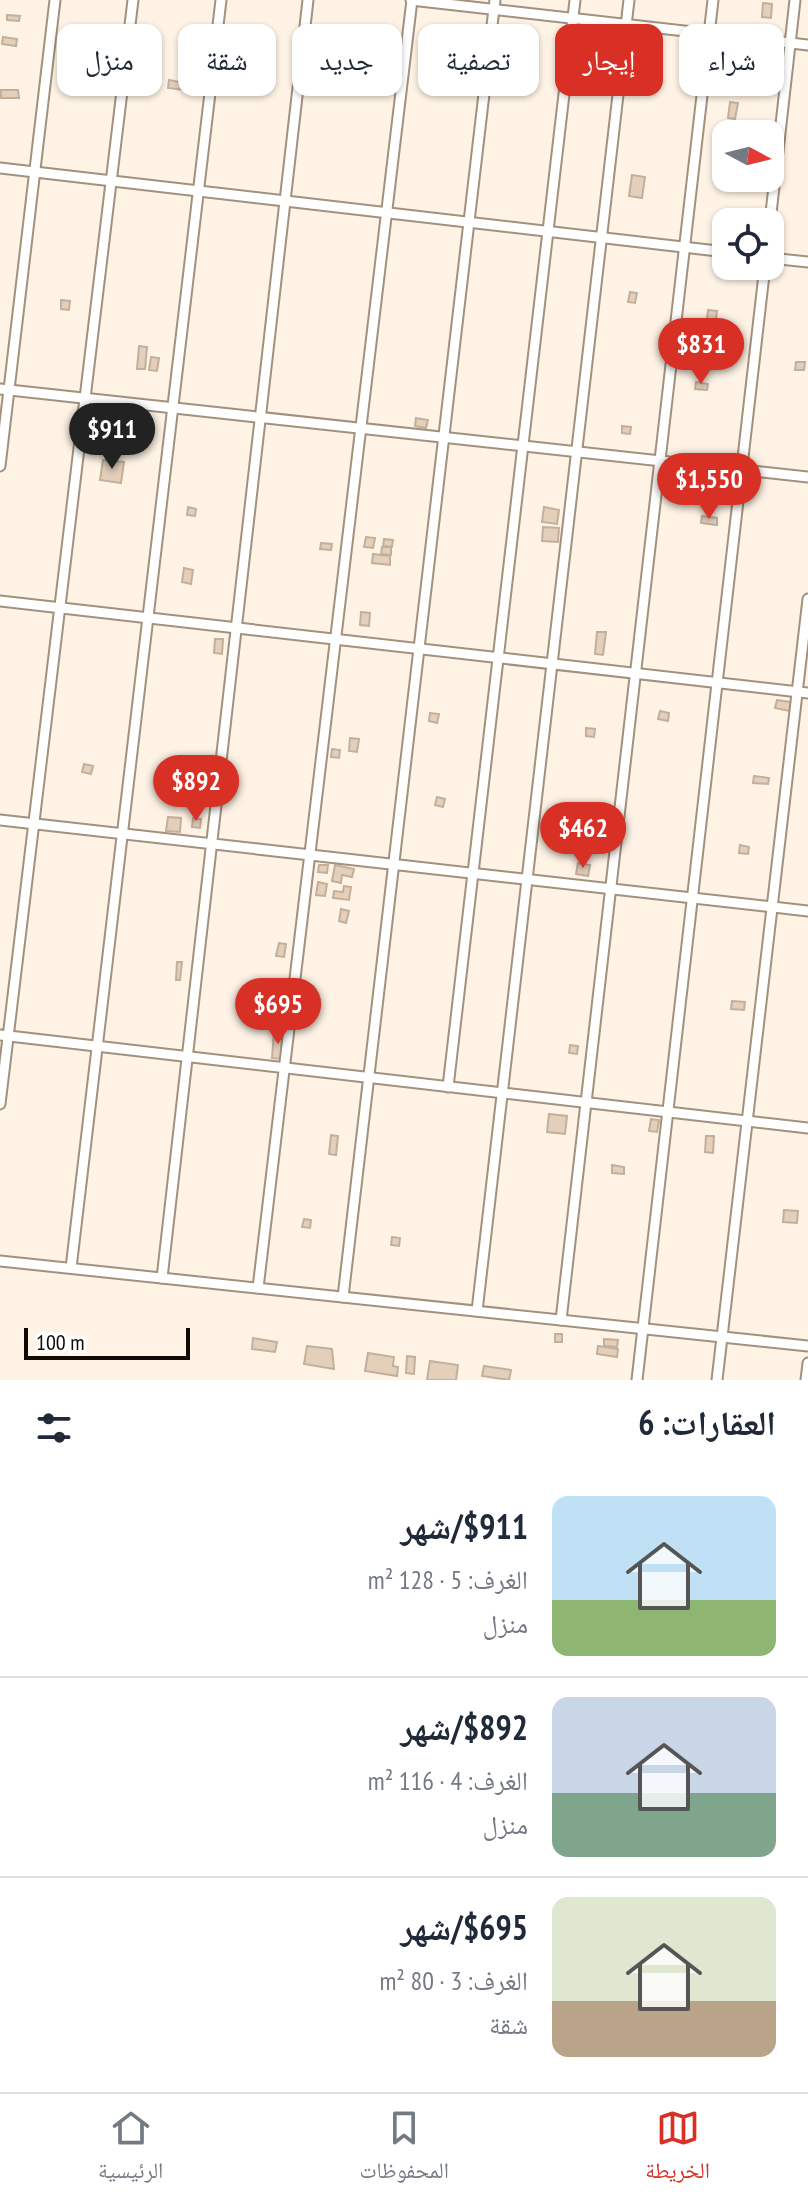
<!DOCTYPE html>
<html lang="ar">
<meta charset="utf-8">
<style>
:root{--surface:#fff;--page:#f6f6f7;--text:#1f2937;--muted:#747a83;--line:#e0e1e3;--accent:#d93025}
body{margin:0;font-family:"PT Sans Narrow","Noto Naskh Arabic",sans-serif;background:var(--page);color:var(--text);direction:rtl;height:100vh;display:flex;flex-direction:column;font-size:30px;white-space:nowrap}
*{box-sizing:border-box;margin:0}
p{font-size:26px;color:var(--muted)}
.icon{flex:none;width:44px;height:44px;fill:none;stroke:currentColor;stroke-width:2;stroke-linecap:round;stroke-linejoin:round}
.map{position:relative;height:1380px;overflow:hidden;direction:ltr}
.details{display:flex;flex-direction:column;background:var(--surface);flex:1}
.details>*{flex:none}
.guide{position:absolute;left:24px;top:24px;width:760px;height:72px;direction:rtl;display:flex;gap:16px}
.needle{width:52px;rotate:97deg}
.fabs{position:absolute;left:712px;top:120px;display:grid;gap:16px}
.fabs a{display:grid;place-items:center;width:72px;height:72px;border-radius:16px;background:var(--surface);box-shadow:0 2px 6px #0004;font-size:40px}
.scale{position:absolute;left:24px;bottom:20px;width:166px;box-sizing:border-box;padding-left:8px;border:4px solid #100b04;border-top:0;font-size:22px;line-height:28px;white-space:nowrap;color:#100b04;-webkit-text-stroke:6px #fff;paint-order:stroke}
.price{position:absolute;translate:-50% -68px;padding:0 18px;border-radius:28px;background:var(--accent);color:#fff;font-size:26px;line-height:52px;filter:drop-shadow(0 2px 4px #0008)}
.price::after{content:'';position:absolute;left:50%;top:48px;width:24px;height:18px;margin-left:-12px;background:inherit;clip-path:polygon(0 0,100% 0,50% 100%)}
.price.active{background:#222;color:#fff}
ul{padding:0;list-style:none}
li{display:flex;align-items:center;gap:24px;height:200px;padding:0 32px}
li+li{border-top:2px solid var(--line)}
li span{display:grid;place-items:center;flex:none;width:224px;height:160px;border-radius:16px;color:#555}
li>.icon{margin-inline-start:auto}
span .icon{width:96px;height:96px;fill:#fffc;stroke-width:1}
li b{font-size:34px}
h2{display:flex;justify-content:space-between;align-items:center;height:96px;padding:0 32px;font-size:34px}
.tag{padding:0 28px;border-radius:16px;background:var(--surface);box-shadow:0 2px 6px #0004;font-size:28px;line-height:72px}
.tag.active{background:var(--accent);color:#fff}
.dock{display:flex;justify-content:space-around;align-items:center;height:112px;border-top:2px solid var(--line);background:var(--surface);font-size:22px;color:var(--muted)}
.dock a{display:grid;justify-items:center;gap:4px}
.dock .active{color:var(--accent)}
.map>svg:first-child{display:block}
.building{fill:#e4cfbb;stroke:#c3af9b;stroke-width:2}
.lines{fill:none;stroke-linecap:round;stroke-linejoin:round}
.minor-casing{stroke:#a2917c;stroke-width:13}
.minor{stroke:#fff;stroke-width:9}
</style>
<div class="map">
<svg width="808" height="1380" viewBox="0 0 808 1380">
<rect width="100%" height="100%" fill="#fef3e5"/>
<g class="building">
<polygon points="763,3 772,4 771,18 762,17"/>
<polygon points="7,15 20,16 19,21 7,20"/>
<polygon points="3,37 17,39 16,46 2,44"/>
<polygon points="526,48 533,49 530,62 524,61"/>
<polygon points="510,51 519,52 518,59 510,58"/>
<polygon points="255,66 263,67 262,74 269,75 269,82 254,81"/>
<polygon points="169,80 185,83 184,90 168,88"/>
<polygon points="1,90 18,90 19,98 1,98"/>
<polygon points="730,102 738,103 735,119 728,118"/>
<polygon points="632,175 645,177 642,198 629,196"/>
<polygon points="719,212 727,214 725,221 717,220"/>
<polygon points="630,292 637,293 635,303 628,302"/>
<polygon points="61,300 70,301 69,310 61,309"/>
<polygon points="708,310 717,311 716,319 707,319"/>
<polygon points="139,346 147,347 145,369 137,369"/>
<polygon points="151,357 159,358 157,371 149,370"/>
<polygon points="796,362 805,362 804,370 795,370"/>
<polygon points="696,382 708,384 707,390 695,389"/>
<polygon points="416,418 428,420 426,428 415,426"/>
<polygon points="622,426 631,427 630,434 622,433"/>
<polygon points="108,435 123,436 122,453 106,452"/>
<polygon points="103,460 124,462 121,483 100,480"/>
<polygon points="188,507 196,509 195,516 187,515"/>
<polygon points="544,507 559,510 557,524 542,522"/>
<polygon points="702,516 717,518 717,525 701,523"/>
<polygon points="543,527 559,528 558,542 542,541"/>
<polygon points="366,537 375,538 373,548 364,547"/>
<polygon points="384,539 393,540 392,547 383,546"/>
<polygon points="321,543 332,544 331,550 320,549"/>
<polygon points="382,547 391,547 391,555 381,554"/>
<polygon points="373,554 390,556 390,565 372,563"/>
<polygon points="184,568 193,570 191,584 182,582"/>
<polygon points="361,612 370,613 369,626 360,625"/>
<polygon points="597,632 606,632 603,655 595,654"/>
<polygon points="215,639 223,639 222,654 214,653"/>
<polygon points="777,700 791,702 790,711 775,708"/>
<polygon points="660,711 669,713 668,721 658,719"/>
<polygon points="430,713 439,714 437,723 429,721"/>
<polygon points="586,728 595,729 594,737 586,736"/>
<polygon points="350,738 359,739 357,752 349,751"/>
<polygon points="332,749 340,750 339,758 331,757"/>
<polygon points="84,764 93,766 91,774 82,772"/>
<polygon points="754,776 769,778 768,784 753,783"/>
<polygon points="437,797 445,799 443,807 435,805"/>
<polygon points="168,817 181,818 180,832 166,831"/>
<polygon points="193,818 201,819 200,828 192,827"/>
<polygon points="740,845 749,847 748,854 739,853"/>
<polygon points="578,863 590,865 588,876 576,874"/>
<polygon points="319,865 328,865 327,873 318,872"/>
<polygon points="335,865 354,869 352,877 342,875 341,883 332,881"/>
<polygon points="318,882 327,884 325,896 316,895"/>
<polygon points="344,886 351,887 349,900 333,898 334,891 343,892"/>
<polygon points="341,909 349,911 346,923 339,921"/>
<polygon points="279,943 286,944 284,957 276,956"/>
<polygon points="177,962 182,962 180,980 176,980"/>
<polygon points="732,1001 745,1002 744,1010 731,1009"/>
<polygon points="274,1032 284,1033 282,1059 272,1058"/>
<polygon points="570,1045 578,1046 577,1054 569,1053"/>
<polygon points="549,1114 567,1116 565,1134 547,1132"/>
<polygon points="651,1119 659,1120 657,1132 649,1131"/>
<polygon points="331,1135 338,1136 336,1155 329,1154"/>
<polygon points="706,1136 714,1136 713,1153 705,1152"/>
<polygon points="612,1165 624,1167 624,1174 612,1173"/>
<polygon points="784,1210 798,1211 797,1223 783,1222"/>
<polygon points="304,1219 311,1220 310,1228 302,1227"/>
<polygon points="392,1237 400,1238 399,1246 391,1245"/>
<rect x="555" y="1334" width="7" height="8"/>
<polygon points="253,1338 277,1342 275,1352 252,1349"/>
<polygon points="604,1339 618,1340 617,1347 604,1346"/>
<polygon points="307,1346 332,1349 334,1369 304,1364"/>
<polygon points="598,1346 618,1349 617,1357 597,1354"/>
<polygon points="368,1353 394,1357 393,1366 398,1367 397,1376 365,1371"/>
<polygon points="407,1356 415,1357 414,1374 406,1373"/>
<polygon points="430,1361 458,1365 456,1380 427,1380"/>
<polygon points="484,1366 511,1370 509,1380 482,1376"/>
</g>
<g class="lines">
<defs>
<g id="minor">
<polyline points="411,0 808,45"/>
<polyline points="0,168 726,252"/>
<polyline points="770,222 795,0"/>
<polyline points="770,258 808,262"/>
<polyline points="0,389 808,477"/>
<polyline points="0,466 55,0"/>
<polyline points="0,601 808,693"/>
<polyline points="0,820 808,911"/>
<polyline points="0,1035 808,1128"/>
<polyline points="448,1087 575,0"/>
<polyline points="0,1104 133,0"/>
<polyline points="0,1261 808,1346"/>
<polyline points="71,1268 221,0"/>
<polyline points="162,1278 308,0"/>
<polyline points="258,1288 412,0"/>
<polyline points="343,1297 495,0"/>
<polyline points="477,1311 629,0"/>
<polyline points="561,1320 713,0"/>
<polyline points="637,1380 765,266"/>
<polyline points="717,1380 808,599"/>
<polyline points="806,1380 808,1363"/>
</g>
</defs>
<use href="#minor" class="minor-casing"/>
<use href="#minor" class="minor"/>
</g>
</svg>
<div class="fabs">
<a><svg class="needle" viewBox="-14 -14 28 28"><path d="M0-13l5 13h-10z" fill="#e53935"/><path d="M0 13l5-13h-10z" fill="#747a83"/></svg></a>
<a><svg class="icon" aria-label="locate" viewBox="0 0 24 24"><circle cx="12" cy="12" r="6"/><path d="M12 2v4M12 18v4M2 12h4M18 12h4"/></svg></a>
</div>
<div class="scale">100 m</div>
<b class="price" style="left:701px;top:386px">$831</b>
<b class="price active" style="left:112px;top:471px">$911</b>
<b class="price" style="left:709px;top:521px">$1,550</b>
<b class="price" style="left:196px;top:823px">$892</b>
<b class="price" style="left:583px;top:870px">$462</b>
<b class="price" style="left:278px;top:1046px">$695</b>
<div class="guide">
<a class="tag">شراء</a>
<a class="tag active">إيجار</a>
<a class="tag">تصفية</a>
<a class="tag">جديد</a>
<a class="tag">شقة</a>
<a class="tag">منزل</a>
</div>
</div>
<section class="details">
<h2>العقارات: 6<svg class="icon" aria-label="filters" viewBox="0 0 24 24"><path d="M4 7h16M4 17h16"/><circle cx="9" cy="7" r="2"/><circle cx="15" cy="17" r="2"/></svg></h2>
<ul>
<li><span style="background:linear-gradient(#bfe0f5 65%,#8fb573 0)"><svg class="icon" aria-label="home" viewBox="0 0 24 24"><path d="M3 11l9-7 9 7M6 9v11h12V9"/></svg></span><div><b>$911/شهر</b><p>الغرف: 5 · 128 m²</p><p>منزل</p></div></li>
<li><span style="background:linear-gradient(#c9d6e8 60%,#7fa58c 0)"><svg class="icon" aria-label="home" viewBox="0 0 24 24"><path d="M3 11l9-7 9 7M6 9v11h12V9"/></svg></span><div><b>$892/شهر</b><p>الغرف: 4 · 116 m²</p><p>منزل</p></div></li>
<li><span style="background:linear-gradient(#dfe7d0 65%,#b9a48a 0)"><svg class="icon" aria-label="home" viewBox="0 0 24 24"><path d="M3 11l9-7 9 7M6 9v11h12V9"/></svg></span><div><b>$695/شهر</b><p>الغرف: 3 · 80 m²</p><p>شقة</p></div></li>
</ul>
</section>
<nav class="dock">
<a class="active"><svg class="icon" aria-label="map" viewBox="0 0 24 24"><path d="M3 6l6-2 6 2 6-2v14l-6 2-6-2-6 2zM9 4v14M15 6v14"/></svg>الخريطة</a>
<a><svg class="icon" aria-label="saved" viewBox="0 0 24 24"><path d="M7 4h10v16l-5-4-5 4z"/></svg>المحفوظات</a>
<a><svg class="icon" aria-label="home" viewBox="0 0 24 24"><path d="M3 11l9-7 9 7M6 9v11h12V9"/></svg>الرئيسية</a>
</nav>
